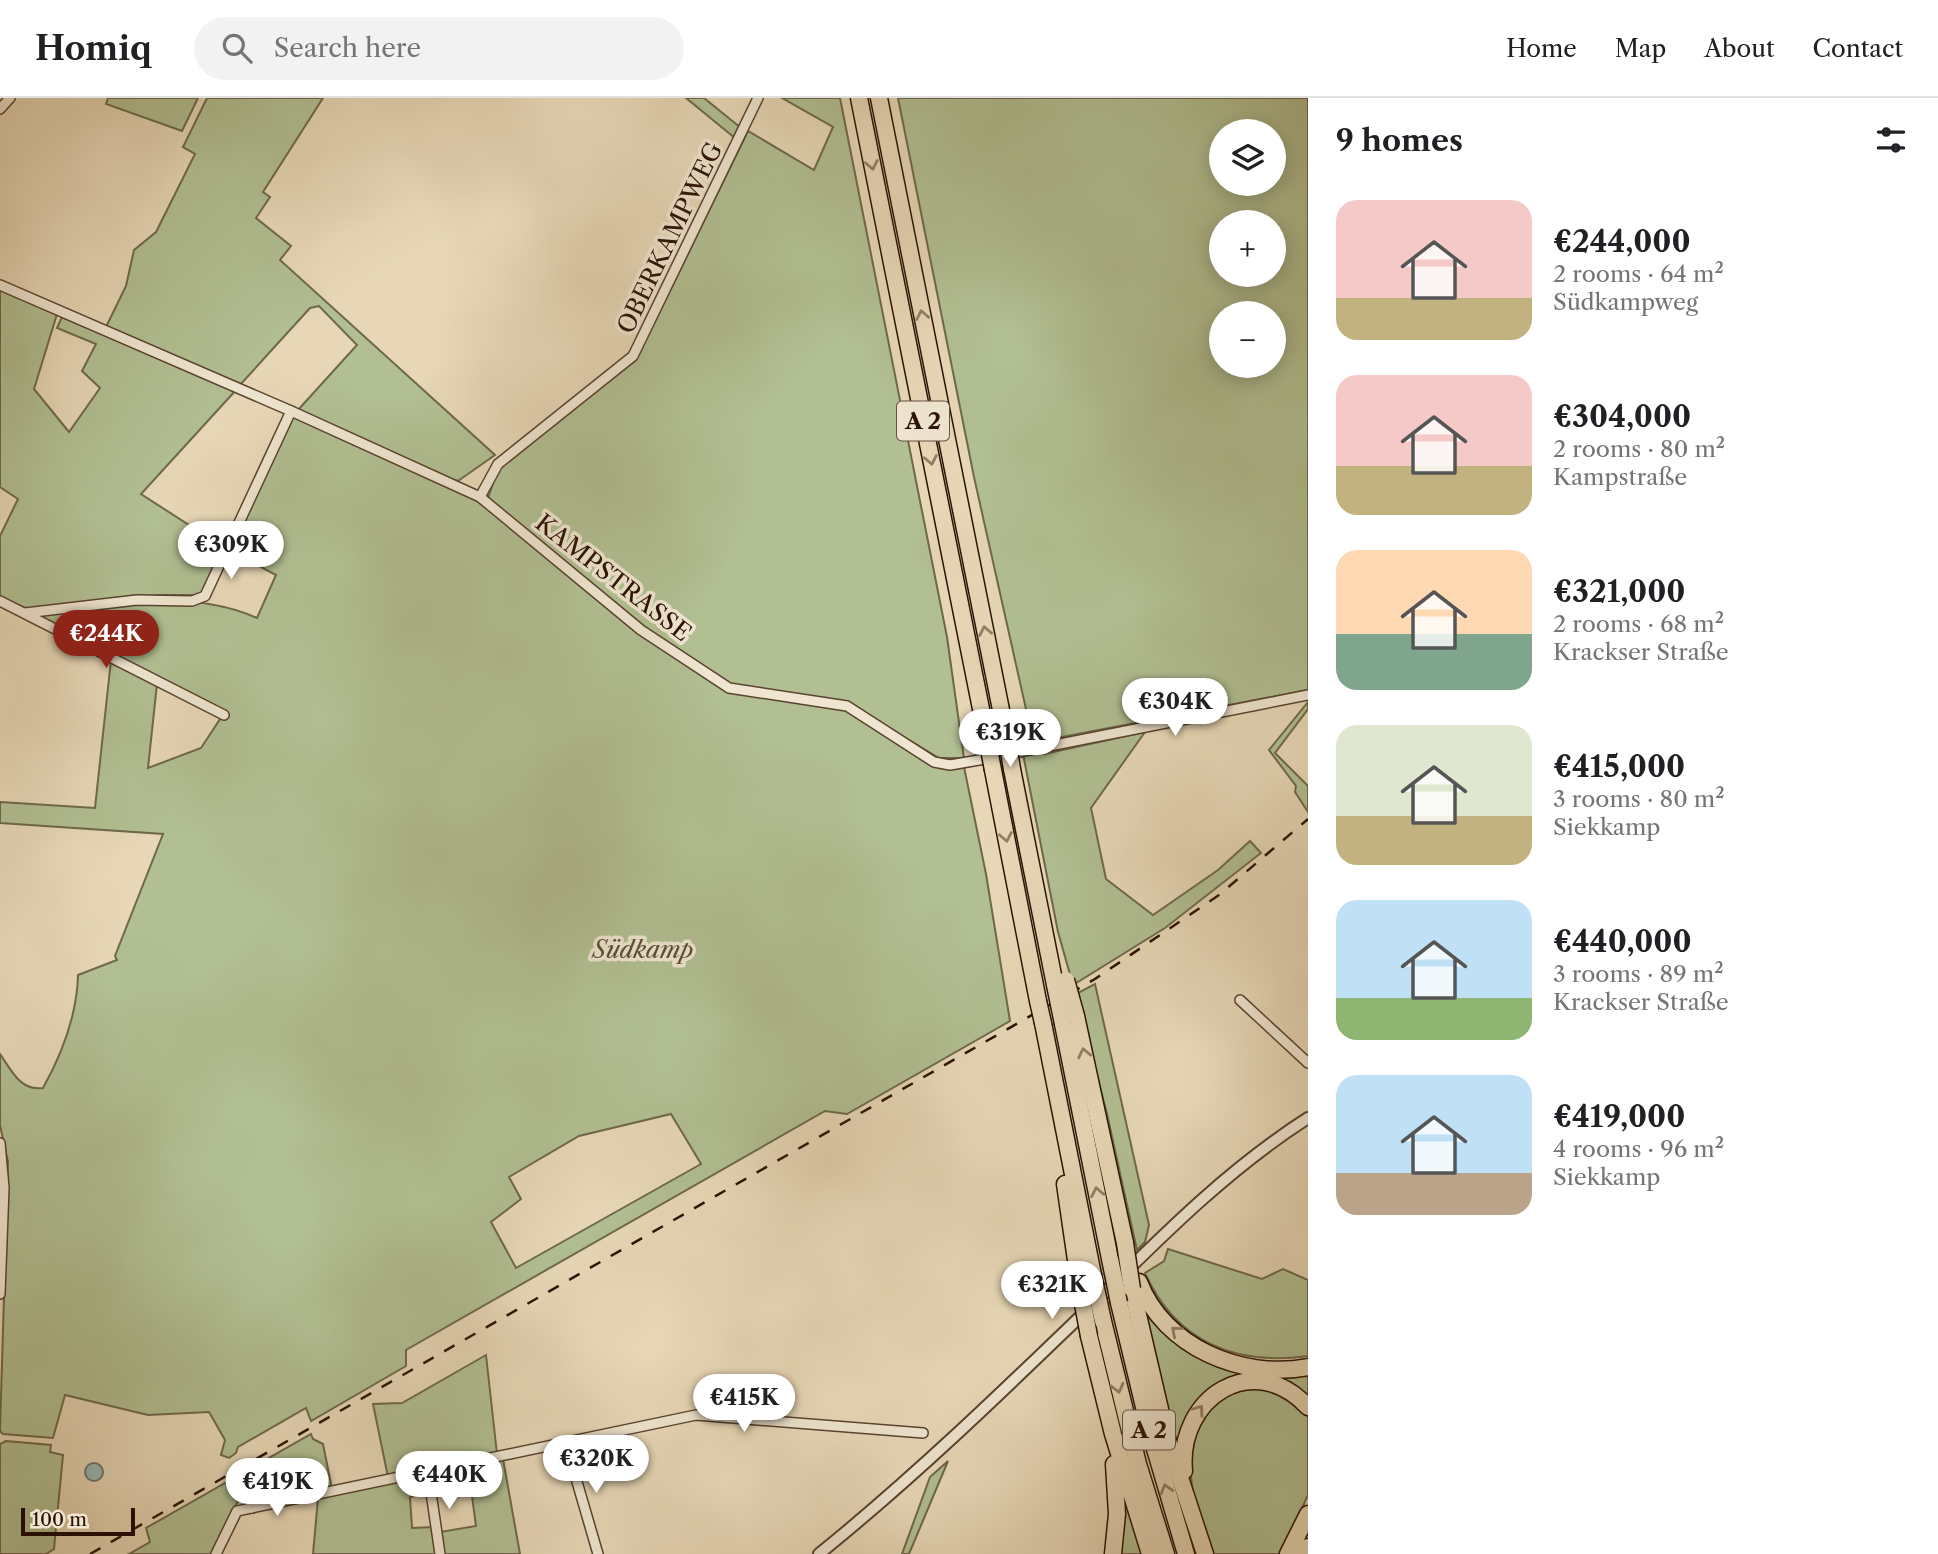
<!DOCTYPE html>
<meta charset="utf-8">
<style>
:root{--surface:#fff;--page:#f2f2f2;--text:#202124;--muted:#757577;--line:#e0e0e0;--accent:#8f2418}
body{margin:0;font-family:"Libre Caslon Text",serif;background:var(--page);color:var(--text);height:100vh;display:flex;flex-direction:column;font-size:26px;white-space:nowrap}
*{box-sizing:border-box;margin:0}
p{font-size:23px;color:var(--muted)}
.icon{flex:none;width:38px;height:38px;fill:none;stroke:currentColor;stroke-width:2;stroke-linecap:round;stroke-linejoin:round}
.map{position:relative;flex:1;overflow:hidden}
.side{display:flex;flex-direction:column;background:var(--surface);width:630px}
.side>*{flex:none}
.fabs{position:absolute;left:1209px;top:21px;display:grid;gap:14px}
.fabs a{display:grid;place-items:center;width:77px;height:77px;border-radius:50%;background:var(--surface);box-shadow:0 4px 18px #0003;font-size:35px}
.scale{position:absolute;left:21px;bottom:18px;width:114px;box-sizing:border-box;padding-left:7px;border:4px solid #2a1104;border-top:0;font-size:19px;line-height:24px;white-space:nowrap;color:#2a1104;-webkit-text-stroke:5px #efe5d0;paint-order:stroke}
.price{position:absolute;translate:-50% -60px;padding:0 16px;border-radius:24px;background:#fff;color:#222;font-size:23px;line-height:46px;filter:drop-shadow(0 2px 4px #0008)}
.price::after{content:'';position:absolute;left:50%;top:42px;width:21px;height:16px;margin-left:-10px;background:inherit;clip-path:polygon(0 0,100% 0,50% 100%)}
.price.on{background:var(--accent);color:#fff}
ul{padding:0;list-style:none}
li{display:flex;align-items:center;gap:21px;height:175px;padding:0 28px}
li span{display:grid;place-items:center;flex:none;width:196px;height:140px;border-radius:21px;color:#555}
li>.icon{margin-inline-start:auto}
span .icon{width:84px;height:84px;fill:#fffc;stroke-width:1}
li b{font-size:30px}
h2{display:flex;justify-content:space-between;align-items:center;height:84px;padding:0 28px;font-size:30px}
header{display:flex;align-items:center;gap:42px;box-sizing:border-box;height:98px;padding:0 35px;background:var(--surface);border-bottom:2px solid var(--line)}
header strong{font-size:33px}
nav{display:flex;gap:38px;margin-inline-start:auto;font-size:24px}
.search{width:490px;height:63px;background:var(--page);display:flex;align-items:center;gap:18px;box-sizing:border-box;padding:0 24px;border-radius:38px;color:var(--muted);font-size:26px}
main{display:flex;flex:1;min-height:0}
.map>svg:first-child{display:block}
.green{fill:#b1bf92;stroke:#6e684b;stroke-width:2;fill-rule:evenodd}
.water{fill:#98b8b5;stroke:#6c756e;stroke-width:2}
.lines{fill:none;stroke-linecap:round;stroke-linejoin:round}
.minor-casing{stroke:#594230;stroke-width:12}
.tertiary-casing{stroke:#594230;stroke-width:14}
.motorway-casing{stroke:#2a1104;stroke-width:19}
.minor{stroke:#efe5d0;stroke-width:9}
.tertiary{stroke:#efe5d0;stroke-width:10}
.motorway{stroke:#e7d7b6;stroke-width:16}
.rail{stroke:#2a1104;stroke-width:2.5;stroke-dasharray:12 12;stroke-linecap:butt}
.motorway-bridge-casing{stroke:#2a1104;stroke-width:19;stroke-linecap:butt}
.motorway-bridge{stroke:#e7d7b6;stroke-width:16}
.oneway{stroke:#927e66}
.labels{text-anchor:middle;stroke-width:7;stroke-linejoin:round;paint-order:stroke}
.shield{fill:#efe5d0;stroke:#655141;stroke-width:2}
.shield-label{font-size:23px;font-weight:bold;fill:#2a1104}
.street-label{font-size:24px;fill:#2a1104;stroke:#efe5d0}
.park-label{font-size:24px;font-style:italic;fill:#594e36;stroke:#efe5d0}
</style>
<header>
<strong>Homiq</strong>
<div class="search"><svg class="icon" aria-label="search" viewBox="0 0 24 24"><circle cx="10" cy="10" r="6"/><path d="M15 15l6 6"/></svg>Search here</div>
<nav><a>Home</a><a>Map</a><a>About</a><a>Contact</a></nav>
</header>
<main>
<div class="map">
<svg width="1308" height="1456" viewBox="0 0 1308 1456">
<rect width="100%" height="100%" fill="#e7d7b6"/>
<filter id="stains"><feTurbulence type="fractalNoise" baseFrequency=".00286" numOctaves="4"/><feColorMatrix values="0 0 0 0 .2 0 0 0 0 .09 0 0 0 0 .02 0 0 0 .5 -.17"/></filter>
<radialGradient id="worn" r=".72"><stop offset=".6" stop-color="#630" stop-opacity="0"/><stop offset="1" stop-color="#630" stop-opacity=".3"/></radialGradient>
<g class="green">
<polygon points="108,0 198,0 182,33 106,6"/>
<polygon points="207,0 323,0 263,94 270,99 256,120 291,148 280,162 495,357 458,383 435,376 298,312 357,247 319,208 310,210 240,287 106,229 126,188 134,152 156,134 195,56 183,49"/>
<polygon points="686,0 704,0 741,30 736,41"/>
<polygon points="782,0 840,0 947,539 964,660 939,660 849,606 731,587 646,532 488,400 498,370 636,262 748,33 814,72 833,29"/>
<path d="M 898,0 L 1308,0 L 1308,592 L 1041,643 L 1030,629 L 974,379 ZM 1222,33 L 1274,33 L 1274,86 L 1222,86 ZM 1222,124 L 1274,124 L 1274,177 L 1222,177 ZM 1222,215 L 1274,215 L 1274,268 L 1222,268 Z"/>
<polygon points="0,191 57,216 34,291 69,334 100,290 82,273 96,246 57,230 62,219 236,292 141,396 226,451 207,497 159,497 28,511 0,499 0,438 18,401 0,389"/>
<path d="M 290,316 L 486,406 L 639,536 L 728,594 L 846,612 L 951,671 L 964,669 L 986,776 L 1010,923 L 847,1016 L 825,1013 L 406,1252 L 406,1268 L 311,1323 L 306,1310 L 238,1349 L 236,1355 L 229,1360 L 221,1357 L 225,1342 L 209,1314 L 148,1317 L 65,1297 L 53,1340 L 3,1336 L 0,1333 L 8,1064 L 0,1027 L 0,956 C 12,973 20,993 43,990 C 62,956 77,916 78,877 L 117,862 L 115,858 L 163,736 L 0,725 L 0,704 L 95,710 L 111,562 L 157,586 L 148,670 L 201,650 L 222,618 L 39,517 C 110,508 189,489 257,520 L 276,477 L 231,453 ZM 671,1016 L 701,1066 L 516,1170 L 491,1124 L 521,1101 L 509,1079 L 579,1038 Z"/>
<polygon points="1308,604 1308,611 1275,655 1308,688 1308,714 1295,694 1296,688 1269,652"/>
<polygon points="1145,634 1091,710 1106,781 1153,817 1218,772 1250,743 1261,755 1165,830 1073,887 1058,834 1023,656 1044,656"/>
<polygon points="1095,886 1149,1127 1145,1144 1137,1152 1107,1016 1076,896"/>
<path d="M 1168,1151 L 1262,1181 L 1283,1171 L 1308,1182 L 1308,1258 C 1235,1268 1176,1244 1145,1175 L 1164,1163 Z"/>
<path d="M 1139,1198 L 1196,1255 L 1308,1274 L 1308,1300 C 1277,1267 1216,1273 1192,1310 C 1183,1323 1181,1337 1178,1351 Z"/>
<polygon points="486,1257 497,1356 388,1379 373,1306 402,1305"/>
<polygon points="1237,1289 1279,1293 1296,1305 1308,1319 1308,1397 1281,1456 1212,1456 1194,1401 1188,1358 1198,1321"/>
<path d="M 311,1336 L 313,1341 L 323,1346 L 332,1391 L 267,1404 L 255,1386 C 233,1400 223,1433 219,1456 L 129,1456 L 150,1444 L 146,1430 Z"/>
<polygon points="6,1343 51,1347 50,1354 63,1357 54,1451 46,1456 0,1456 0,1346"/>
<polygon points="503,1361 520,1456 443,1456 440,1434 476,1428 468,1368"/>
<polygon points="948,1363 909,1456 902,1456 930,1379"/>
<polygon points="426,1377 429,1396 410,1399 412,1430 434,1429 437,1456 313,1456 318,1400"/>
<polygon points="1124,1398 1144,1456 1119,1456"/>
</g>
<circle class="water" cx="94" cy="1374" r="9"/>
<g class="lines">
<defs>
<g id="minor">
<polyline points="0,11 10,0"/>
<polyline points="0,187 291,313 480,399 641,532 729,590 847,608 934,664 950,667 979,662 1308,597"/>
<polyline points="480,399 498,366 633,258 758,0"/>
<polyline points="0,503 224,617"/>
<polyline points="25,515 137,502 192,503 205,498 291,313"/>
<polyline points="1240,902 1308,965"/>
<polyline points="0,1045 4,1090 0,1196"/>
<polyline points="566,1346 598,1456"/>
<polyline points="428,1374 440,1456"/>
<polyline points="247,1383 252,1410"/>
<polyline points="216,1456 237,1413 696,1317 923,1335"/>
</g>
<path id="tertiary" d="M 819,1456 C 913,1380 1000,1296 1087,1212 C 1157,1143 1225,1073 1308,1020"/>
<g id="motorway">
<polyline points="859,0 988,646"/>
<polyline points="879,0 1007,642"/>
<polyline points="1012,671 1055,887"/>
<polyline points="993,672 1038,903"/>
<polyline points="1076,918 1125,1145"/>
<polyline points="1043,925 1093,1177"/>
<polyline points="1063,926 1110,1161"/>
<polyline points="1065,1086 1080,1190"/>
<path d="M 1139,1184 C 1164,1249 1242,1282 1308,1269"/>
<polyline points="1132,1191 1166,1337 1205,1456"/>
<polyline points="1119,1205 1150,1334 1186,1456"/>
<polyline points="1103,1223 1138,1366 1166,1456"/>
<polyline points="1089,1238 1113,1336 1150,1456"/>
<path d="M 1184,1373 C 1177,1300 1253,1250 1308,1309"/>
<polyline points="1113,1456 1117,1416 1114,1366"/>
<polyline points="1288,1456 1308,1416"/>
<polyline points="1305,1456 1308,1449"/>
</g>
</defs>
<use href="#minor" class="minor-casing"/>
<use href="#tertiary" class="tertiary-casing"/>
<use href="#motorway" class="motorway-casing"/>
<use href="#minor" class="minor"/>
<use href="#tertiary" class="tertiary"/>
<use href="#motorway" class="motorway"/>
<polyline class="rail" points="90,1456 1095,881 1219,797 1308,721"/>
<defs>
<g id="motorway-bridge">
<polyline points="1007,642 1012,671"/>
<polyline points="988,646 993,672"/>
<polyline points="1066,882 1076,918"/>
<polyline points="1055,887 1063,926"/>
<polyline points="1038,903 1043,925"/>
<polyline points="1125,1145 1132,1191"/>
<polyline points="1110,1161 1119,1205"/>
<polyline points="1093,1177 1103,1223"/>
<polyline points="1080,1190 1089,1238"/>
</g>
</defs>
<use href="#motorway-bridge" class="motorway-bridge-casing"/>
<use href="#motorway-bridge" class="motorway-bridge"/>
</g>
<defs><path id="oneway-chevron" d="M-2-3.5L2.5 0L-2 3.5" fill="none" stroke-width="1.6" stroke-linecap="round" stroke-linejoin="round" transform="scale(1.75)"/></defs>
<g class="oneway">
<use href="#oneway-chevron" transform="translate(872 67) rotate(79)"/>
<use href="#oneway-chevron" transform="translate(922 217) rotate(-101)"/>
<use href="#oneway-chevron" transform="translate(931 362) rotate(79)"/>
<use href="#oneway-chevron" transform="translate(985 533) rotate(-101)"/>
<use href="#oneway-chevron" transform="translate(1006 739) rotate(79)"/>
<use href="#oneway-chevron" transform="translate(1084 955) rotate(-102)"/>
<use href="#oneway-chevron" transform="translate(1097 1094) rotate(-101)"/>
<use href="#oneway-chevron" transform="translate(1176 1233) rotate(-139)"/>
<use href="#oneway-chevron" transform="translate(1118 1290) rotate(76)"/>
<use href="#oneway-chevron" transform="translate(1199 1312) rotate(-54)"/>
<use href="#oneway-chevron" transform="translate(1166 1391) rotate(-106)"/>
</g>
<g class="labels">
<g class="shield">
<rect x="897" y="303.5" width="52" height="39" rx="5"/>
<rect x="1123" y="1312.5" width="52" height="39" rx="5"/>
</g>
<g class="shield-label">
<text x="923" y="331">A 2</text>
<text x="1149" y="1340">A 2</text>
</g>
<g class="street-label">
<text transform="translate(670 140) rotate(-64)" y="8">OBERKAMPWEG</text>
<text transform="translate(613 480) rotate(38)" y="8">KAMPSTRASSE</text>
</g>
<g class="park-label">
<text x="643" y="860">Südkamp</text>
</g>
</g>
<rect width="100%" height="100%" filter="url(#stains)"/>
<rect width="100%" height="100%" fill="url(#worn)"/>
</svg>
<div class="fabs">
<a><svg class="icon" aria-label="layers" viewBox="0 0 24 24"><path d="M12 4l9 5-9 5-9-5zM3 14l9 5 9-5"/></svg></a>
<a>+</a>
<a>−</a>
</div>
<div class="scale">100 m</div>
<b class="price" style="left:231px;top:483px">€309K</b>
<b class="price on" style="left:106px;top:572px">€244K</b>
<b class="price" style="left:1175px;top:640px">€304K</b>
<b class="price" style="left:1010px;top:671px">€319K</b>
<b class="price" style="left:1052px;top:1223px">€321K</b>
<b class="price" style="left:744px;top:1336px">€415K</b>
<b class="price" style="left:596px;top:1397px">€320K</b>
<b class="price" style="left:449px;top:1413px">€440K</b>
<b class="price" style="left:277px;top:1420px">€419K</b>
</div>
<section class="side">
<h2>9 homes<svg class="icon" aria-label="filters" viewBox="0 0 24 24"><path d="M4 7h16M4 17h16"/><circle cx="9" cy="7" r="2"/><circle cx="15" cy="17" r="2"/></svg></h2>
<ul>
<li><span style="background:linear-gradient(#f6c9c9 70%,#c2b280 0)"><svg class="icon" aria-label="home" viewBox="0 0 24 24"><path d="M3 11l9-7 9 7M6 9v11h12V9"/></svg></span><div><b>€244,000</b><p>2 rooms · 64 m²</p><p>Südkampweg</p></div></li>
<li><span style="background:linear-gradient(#f6c9c9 65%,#c2b280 0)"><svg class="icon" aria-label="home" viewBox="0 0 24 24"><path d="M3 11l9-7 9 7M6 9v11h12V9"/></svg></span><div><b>€304,000</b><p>2 rooms · 80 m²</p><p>Kampstraße</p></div></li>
<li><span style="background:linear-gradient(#ffd9b3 60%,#7fa58c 0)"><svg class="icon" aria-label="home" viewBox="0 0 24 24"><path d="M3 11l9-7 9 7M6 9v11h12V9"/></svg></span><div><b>€321,000</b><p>2 rooms · 68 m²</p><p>Krackser Straße</p></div></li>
<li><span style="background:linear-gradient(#dfe7d0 65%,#c2b280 0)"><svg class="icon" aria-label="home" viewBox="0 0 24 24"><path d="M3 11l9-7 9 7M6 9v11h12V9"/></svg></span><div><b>€415,000</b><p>3 rooms · 80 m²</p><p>Siekkamp</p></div></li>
<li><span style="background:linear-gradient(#bfe0f5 70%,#8fb573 0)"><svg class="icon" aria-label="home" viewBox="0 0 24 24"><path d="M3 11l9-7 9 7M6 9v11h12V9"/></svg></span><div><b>€440,000</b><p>3 rooms · 89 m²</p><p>Krackser Straße</p></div></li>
<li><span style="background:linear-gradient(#bfe0f5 70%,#b9a48a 0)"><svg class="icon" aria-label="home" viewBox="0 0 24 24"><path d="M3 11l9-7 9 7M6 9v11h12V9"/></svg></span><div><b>€419,000</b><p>4 rooms · 96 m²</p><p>Siekkamp</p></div></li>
</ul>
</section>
</main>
